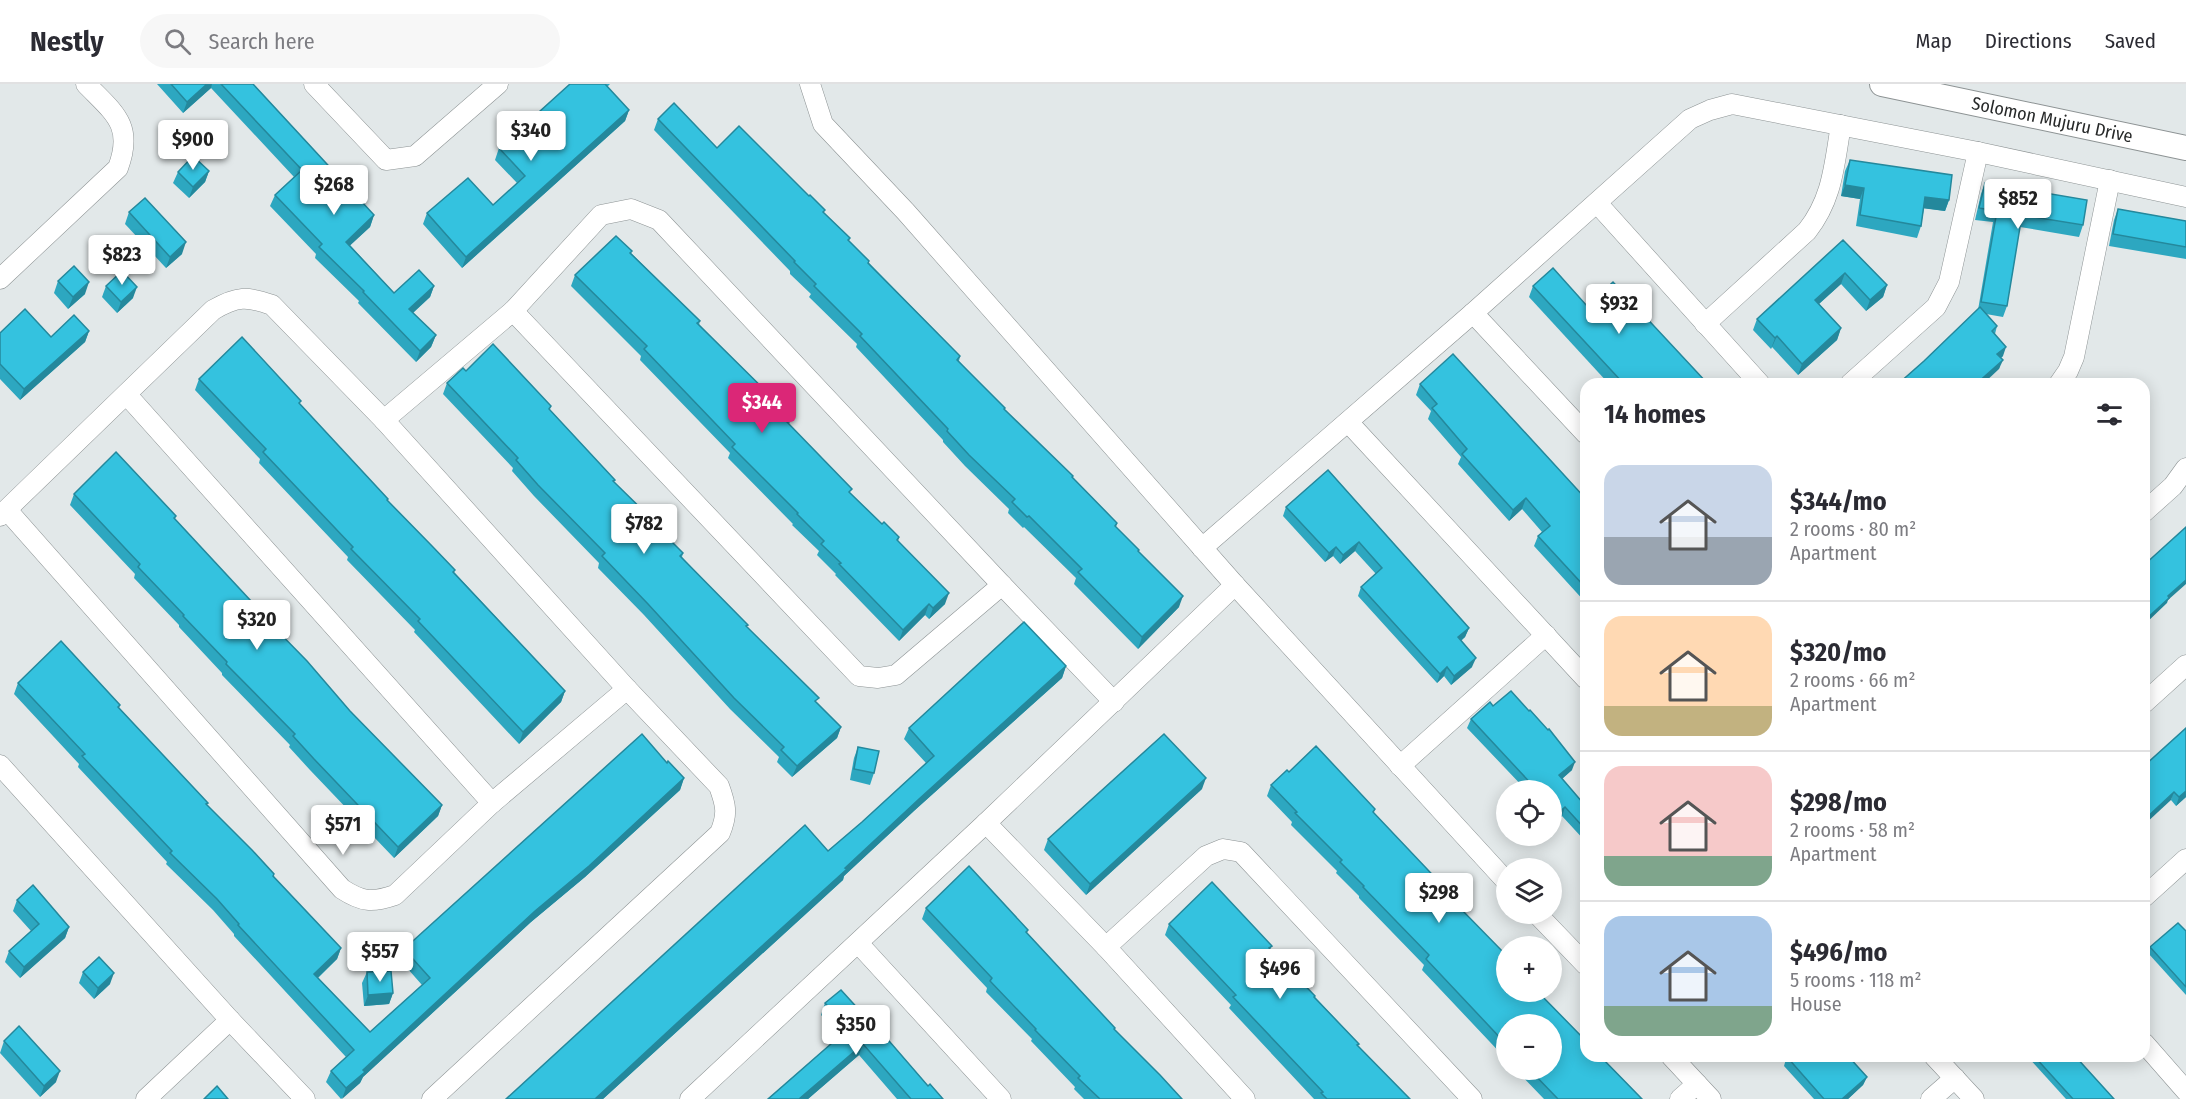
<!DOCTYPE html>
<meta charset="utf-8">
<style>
:root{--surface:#fff;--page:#f7f7f7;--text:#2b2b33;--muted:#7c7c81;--line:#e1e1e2;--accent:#db2777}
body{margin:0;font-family:"Fira Sans Condensed",sans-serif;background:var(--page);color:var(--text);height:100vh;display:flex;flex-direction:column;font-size:22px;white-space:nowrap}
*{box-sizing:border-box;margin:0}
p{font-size:20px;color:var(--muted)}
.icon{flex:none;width:33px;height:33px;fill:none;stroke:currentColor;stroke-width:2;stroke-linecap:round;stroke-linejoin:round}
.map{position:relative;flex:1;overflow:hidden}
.details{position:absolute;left:1580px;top:294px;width:570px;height:684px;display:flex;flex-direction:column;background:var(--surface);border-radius:18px;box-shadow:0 3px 15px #0003}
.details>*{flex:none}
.controls{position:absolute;left:1496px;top:696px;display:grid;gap:12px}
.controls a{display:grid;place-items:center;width:66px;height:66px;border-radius:50%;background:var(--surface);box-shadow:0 3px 15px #0003;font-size:30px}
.price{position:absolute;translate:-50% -51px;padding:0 14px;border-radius:6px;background:#fff;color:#222;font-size:20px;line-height:39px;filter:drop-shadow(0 2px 3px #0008)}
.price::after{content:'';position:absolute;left:50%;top:36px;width:18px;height:14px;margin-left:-9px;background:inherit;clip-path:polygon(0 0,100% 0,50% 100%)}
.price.active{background:var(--accent);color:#fff}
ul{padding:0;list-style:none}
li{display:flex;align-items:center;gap:18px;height:150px;padding:0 24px}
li+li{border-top:2px solid var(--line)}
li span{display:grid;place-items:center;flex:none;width:168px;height:120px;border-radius:18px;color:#555}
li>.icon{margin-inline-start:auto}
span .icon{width:72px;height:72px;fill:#fffc;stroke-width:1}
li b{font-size:26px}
h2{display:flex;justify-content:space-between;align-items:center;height:72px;padding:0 24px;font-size:26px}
header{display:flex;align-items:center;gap:36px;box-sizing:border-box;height:84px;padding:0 30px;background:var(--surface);border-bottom:2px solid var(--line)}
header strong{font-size:28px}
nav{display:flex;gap:33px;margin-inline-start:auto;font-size:21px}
.search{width:420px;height:54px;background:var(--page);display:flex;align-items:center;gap:15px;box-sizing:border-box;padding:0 21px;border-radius:33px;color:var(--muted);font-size:22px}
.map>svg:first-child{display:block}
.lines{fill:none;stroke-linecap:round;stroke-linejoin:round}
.minor-casing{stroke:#8d9394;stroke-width:21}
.tertiary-casing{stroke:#8d9394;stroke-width:26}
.minor{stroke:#fff;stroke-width:20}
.tertiary{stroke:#fff;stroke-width:24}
.wall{fill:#2da7c0}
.shaded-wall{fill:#24889c}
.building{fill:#34c2df;stroke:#24889c;stroke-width:1.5}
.labels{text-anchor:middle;stroke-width:4.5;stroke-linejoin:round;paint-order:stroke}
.street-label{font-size:18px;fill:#272929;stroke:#e2e8e9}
</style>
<header>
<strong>Nestly</strong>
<div class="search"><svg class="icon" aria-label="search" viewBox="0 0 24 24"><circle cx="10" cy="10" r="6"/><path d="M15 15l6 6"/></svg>Search here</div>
<nav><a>Map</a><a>Directions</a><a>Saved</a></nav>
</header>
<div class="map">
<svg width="2186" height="1015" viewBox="0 0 2186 1015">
<rect width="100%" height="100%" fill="#e2e8e9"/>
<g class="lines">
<defs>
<g id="minor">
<polyline points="314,0 386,76 415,72 498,0"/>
<polyline points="810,0 823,40 906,128 1235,501 1506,797"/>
<polyline points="1597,119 1760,300"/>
<path d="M 0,195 L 118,84 C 134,41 114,29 86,0"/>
<polyline points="513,227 859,592 878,594 896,591 1002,501"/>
<polyline points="1473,229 1586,350"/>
<path d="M 1705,240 L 1807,147 C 1833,114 1834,81 1841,41"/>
<polyline points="1850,300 1936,223 1949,198 1978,68"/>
<polyline points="2059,300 2068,287 2074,273 2110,96"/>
<polyline points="127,311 492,719 627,605"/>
<polyline points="384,336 513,227 601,131 631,125 659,136 1002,501 1114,618"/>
<polyline points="1348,338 1586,595"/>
<path d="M 7,426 L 342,805 C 362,818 372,819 395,811 L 492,719"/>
<polyline points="2144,428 2173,402 2186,384"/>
<path d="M 0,432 L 213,226 C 237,212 247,212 272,221 L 384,336 L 627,605 L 719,702 C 726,721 728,730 720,749 L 432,1015"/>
<polyline points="1202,464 1473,229 1690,35 1710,26 1732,20 1978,68 2186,113"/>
<polyline points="2144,619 2186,581"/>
<polyline points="0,681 230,936 305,1015"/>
<polyline points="1400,682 1546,551"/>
<polyline points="986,739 1106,863 1245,1015"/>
<polyline points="2144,813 2186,775"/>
<polyline points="1537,830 1586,881"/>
<polyline points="858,859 1001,1015"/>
<polyline points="1106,863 1206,772 1223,765 1241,768 1472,1015"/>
<polyline points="2144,959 2186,1007"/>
<polyline points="1671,972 1711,1015"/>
<polyline points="1934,972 1974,1015"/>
<polyline points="146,1015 230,936"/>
<polyline points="690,1015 986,739 1235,501"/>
<polyline points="1680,1015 1697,1000"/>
<polyline points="1931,1015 1955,994"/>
</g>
<g id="tertiary">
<path id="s1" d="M 1882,0 L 2186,64"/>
</g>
</defs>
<use href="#minor" class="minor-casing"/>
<use href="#tertiary" class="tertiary-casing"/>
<use href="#minor" class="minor"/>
<use href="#tertiary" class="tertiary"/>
</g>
<g class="wall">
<polygon points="157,0 253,0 374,131 370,143 350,161 394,209 434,202 430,213 413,229 436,251 431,263 416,278 358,219 359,217 315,174 316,170 270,122 275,111 294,93 211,4 183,29"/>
<polygon points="570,0 610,0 607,3 629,26 625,37 462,184 423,140 427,129 493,121 517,99 495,76 499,64"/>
<polygon points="658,35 717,64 824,129 850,154 849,157 869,179 960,272 959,277 1005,326 1117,439 1116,443 1139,468 1179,523 1138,565 1074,500 1076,494 1024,443 1023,444 1008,429 1009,425 965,382 943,358 943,356 856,263 857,260 809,213 811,210 790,190 790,187 654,46"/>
<polygon points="1850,76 1949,116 1945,127 1924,124 1921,142 1917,154 1856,142 1860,115 1841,112 1845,87"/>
<polygon points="209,87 205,98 189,114 173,99 178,88"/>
<polygon points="1985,99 2083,141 2079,153 2020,143 2007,222 2003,233 1986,230 1997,242 1995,250 2003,272 2001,274 1999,285 1924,277 1978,226 1993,138 1975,136 1981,110"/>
<polygon points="2118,125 2186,137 2186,175 2109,162 2114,136"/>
<polygon points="129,128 182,170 166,184 125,140"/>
<polygon points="1843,156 1887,201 1883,213 1866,227 1841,200 1819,220 1841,244 1837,256 1798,291 1772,263 1771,265 1753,246 1757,235"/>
<polygon points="632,167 631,169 700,237 699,241 792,333 789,340 850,409 882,440 899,453 898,457 945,520 929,535 925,531 899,557 835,491 836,490 817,471 819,467 792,441 793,440 728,374 730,369 640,276 641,272 571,202 575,191"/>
<polygon points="58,197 85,210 68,225 54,209"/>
<polygon points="106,202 133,214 117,229 102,213"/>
<polygon points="1533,202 1587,222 1708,300 1609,300 1529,213"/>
<polygon points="89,247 85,258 20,316 0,295 0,249 51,253"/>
<polygon points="466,287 550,326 615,396 614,398 661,444 660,446 683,469 682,473 817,619 841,643 837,654 792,693 777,678 779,673 730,625 644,531 598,484 599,479 534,412 512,387 513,384 443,310 447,299"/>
<polygon points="199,295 300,321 388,415 388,417 455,486 454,488 565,607 561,618 519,660 414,548 415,546 347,476 348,473 259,379 260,375 195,306"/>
<polygon points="1420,300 1586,415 1586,519 1534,462 1538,452 1542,448 1522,425 1509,437 1458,380 1461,373 1428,335 1431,327 1416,311"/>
<polygon points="1328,386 1469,544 1465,553 1461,557 1472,583 1451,601 1444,592 1437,599 1358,512 1361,503 1376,490 1355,467 1340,480 1333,472 1325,478 1283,432 1286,423"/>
<polygon points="74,410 176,432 175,435 262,532 350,627 442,721 438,732 394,774 310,686 289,663 290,661 222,591 222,589 179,543 179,541 134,494 135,490 70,421"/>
<polygon points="1066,582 1062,594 915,726 844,792 843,796 603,1015 506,1015 828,767 862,738 926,679 904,655 909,644"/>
<polygon points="18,599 120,621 119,624 208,719 207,721 274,790 273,793 341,864 337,875 318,894 370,948 422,901 400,876 404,865 667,679 684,694 680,706 585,793 531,838 363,993 360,999 341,1015 326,998 331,987 346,973 234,852 234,850 213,826 166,780 167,778 78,683 79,680 14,610"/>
<polygon points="1493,622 1572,686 1562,695 1583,719 1586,717 1586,758 1562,732 1555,738 1551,734 1551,706 1526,706 1467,644 1471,635"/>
<polygon points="2186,644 2186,713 2176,722 2171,716"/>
<polygon points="858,663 874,689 870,701 850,696 854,674"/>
<polygon points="1289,688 1374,729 1462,825 1506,908 1550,920 1642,1015 1544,1015 1516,986 1551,986 1506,940 1506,975 1422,886 1424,881 1359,814 1359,812 1336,789 1337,787 1291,741 1292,738 1267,712 1271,701"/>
<polygon points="1202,705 1086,811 1044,766 1048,755"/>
<polygon points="17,816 69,843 65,854 20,894 5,878 9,867 31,847 13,827"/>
<polygon points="926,824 1028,846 1027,849 1115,946 1182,1015 1084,1015 1074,1005 1075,1003 1031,957 1032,955 986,908 987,904 922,835"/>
<polygon points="1169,840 1272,862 1270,865 1359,960 1358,962 1410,1015 1314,1015 1229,924 1231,921 1165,851"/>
<polygon points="2186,847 2186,911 2148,869 2150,863"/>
<polygon points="83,888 110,900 94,915 79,899"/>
<polygon points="367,888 393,909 389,920 364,922 362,899"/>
<polygon points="825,919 862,929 928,1002 943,1015 897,1015 859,971 808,1015 768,1015 840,952 821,931"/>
<polygon points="4,957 56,998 40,1013 0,969"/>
<polygon points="1783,972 1848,972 1867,993 1863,1001 1848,1015 1814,1015 1784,982 1786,975"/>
<polygon points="2027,972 2075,972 2114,1015 2066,1015"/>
</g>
<g class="shaded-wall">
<polygon points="207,0 212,0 211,4 183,29 187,18"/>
<polygon points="629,26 625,37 462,184 466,173"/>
<polygon points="209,87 205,98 189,114 193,103"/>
<polygon points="1845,101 1864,104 1860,115 1841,112"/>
<polygon points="1925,113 1949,116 1945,127 1921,124"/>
<polygon points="374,131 370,143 342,169 346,158"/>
<polygon points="186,158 182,170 166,184 170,173"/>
<polygon points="1845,189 1841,200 1811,227 1815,216"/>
<polygon points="89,198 85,210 68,225 73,213"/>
<polygon points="1887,201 1883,213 1866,227 1870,216"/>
<polygon points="434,202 430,213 405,236 409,225"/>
<polygon points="137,203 133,214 117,229 121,218"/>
<polygon points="1841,244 1837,256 1798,291 1802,280"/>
<polygon points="89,247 85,258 20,316 24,305"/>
<polygon points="436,251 431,263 416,278 420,267"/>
<polygon points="1777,252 1772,263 1771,265 1775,254"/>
<polygon points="2006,263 2003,272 1994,279 1997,270"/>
<polygon points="2003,276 1999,285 1983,300 1976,300"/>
<polygon points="1526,414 1522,425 1509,437 1513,426"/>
<polygon points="1359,458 1355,467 1340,480 1343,471"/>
<polygon points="1336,463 1333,472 1325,478 1329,469"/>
<polygon points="2186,496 2186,500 2168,516 2167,519 2144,541 2144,537 2168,512"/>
<polygon points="949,509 945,520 929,535 933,524"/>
<polygon points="1183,512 1179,523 1138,565 1142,553"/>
<polygon points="929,520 925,531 899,557 903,546"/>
<polygon points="1469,544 1465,553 1454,562 1458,553"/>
<polygon points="1476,574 1472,583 1451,601 1454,592"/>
<polygon points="1066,582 1062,594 915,726 844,792 843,796 603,1015 595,1015 919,715"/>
<polygon points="1447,583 1444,592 1437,599 1440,590"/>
<polygon points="565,607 561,618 519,660 523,648"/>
<polygon points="841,643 837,654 792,693 797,682"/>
<polygon points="1575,678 1572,686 1556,700 1559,691"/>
<polygon points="684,694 680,706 585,793 531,838 363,993 360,999 342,1015 346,1004 363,986 535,827"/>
<polygon points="1206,694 1202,705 1086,811 1090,800"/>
<polygon points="2186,707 2186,713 2176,722 2179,713"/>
<polygon points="2174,708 2171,716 2144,741 2144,736"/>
<polygon points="442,721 438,732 394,774 398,763"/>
<polygon points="1565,723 1562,732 1555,738 1558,729"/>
<polygon points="69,843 65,854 20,894 24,883"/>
<polygon points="341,864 337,875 310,901 314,890"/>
<polygon points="114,889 110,900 94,915 98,904"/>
<polygon points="393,909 389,920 364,922 368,911"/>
<polygon points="863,960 859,971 808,1015 799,1015"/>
<polygon points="60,987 56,998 40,1013 44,1002"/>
<polygon points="1867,993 1863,1001 1848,1015 1842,1015"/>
</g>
<g class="building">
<polygon points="171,0 207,0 187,18"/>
<polygon points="221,0 253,0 374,131 346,158 394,209 419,186 434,202 409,225 436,251 420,267 363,208 364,207 319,163 322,160 275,111 302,86"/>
<polygon points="570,0 605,0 629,26 466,173 427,129 468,94 493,121 525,92 499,64"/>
<polygon points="674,19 717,64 739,42 809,112 810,111 825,126 823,128 850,154 848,156 869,177 868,179 960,272 957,276 1005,324 1004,325 1073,392 1072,393 1117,439 1115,442 1139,466 1138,467 1183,512 1142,553 1078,488 1082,485 1029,432 1027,433 1012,418 1015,415 969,371 947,347 948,345 860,252 862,250 814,202 816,200 794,178 795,177 658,35"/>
<polygon points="193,72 209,87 193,103 178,88"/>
<polygon points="1850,76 1952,91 1949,116 1925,113 1921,142 1860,131 1864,104 1845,101"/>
<polygon points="1985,99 2087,116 2083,141 2022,131 2007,222 1981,218 1997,127 1979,124"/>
<polygon points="145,114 186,158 170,173 129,128"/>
<polygon points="2118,125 2186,137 2186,163 2113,150"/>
<polygon points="616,152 632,167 630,169 700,237 697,239 792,333 787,338 852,405 849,408 882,440 884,438 899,453 897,456 949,509 933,524 929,520 903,546 839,480 841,479 821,460 824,457 797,430 798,429 732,363 735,360 644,265 647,262 575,191"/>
<polygon points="1843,156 1887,201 1870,216 1845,189 1815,216 1841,244 1802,280 1777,252 1775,254 1757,235"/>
<polygon points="74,182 89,198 73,213 58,197"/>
<polygon points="1553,184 1587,222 1613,198 1708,300 1624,300 1533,202"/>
<polygon points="122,187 137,203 121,218 106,202"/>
<polygon points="1980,223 1997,242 1992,247 2006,263 1997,270 2003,276 1976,300 1898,300 1924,277"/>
<polygon points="25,225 51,253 74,231 89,247 24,305 0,280 0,249"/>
<polygon points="242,253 301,317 299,319 388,415 387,416 432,462 455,486 453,488 565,607 523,648 418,537 420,535 351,465 353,463 263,368 266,365 199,295"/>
<polygon points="493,260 551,322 549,325 615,396 613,397 661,444 659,445 683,469 680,472 748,541 746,542 819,614 815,617 841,643 797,682 781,666 784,663 734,614 648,520 602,472 605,469 538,401 516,376 518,374 447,299 463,284 466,287"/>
<polygon points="1453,270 1586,415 1586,504 1538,452 1550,442 1526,414 1513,426 1462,370 1467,365 1432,324 1437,320 1420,300"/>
<polygon points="116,368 176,432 174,434 263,530 262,531 307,577 350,627 442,721 398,763 314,675 293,652 295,650 226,580 227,578 183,532 184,531 138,483 140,480 74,410"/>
<polygon points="1328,386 1469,544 1458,553 1476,574 1454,592 1447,583 1440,590 1361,503 1382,484 1359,458 1343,471 1336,463 1329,469 1286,423"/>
<polygon points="2186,443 2186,496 2168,512 2169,514 2144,537 2144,481"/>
<polygon points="1024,538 1066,582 919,715 845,784 847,785 677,939 595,1015 506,1015 805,741 828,767 862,738 934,672 909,644"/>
<polygon points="61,557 120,621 118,623 208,719 206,720 252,766 274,790 273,792 341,864 314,890 370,948 430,894 404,865 642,650 667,679 668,677 684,694 589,782 535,827 363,986 365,988 346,1004 331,987 354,966 238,841 239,840 217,815 170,769 172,767 82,672 85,670 18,599"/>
<polygon points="1511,607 1529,627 1530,626 1548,646 1549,645 1575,678 1559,691 1583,719 1586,717 1586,746 1565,723 1558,729 1551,722 1551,706 1537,706 1471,635 1490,618 1493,622"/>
<polygon points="2186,644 2186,707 2179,713 2174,708 2144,736 2144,682"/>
<polygon points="1164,650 1206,694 1090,800 1048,755"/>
<polygon points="1316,662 1375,725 1373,728 1463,823 1461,825 1506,871 1506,908 1538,908 1586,957 1586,972 1600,972 1642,1015 1558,1015 1530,986 1551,986 1551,940 1506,940 1506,960 1426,875 1429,871 1363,803 1364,802 1340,778 1342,776 1295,729 1297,728 1271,701 1287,686 1289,688"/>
<polygon points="858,663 879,667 874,689 854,685"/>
<polygon points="969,782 1028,846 1026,848 1115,944 1114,945 1160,991 1182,1015 1100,1015 1078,994 1080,992 1035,946 1036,945 990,897 992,894 926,824"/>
<polygon points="1212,798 1272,862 1269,864 1315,912 1314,913 1359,960 1357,961 1410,1015 1327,1015 1321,1009 1323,1008 1233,913 1236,911 1169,840"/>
<polygon points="33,801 69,843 24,883 9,867 39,840 17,816"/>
<polygon points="2178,839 2186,847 2186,903 2150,863"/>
<polygon points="99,873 114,889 98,904 83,888"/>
<polygon points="391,887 393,909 368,911 367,888"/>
<polygon points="841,906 862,929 864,928 928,1002 930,1000 943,1015 911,1015 863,960 799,1015 768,1015 848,945 825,919"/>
<polygon points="19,942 60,987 44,1002 4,957"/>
<polygon points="1788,972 1848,972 1867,993 1842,1015 1824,1015 1787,973"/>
<polygon points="2034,972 2075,972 2114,1015 2073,1015"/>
<polygon points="217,1002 228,1015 204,1015"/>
</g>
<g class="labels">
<g class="street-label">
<text dy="6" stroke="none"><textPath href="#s1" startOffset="174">Solomon Mujuru Drive</textPath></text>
</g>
</g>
</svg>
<div class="controls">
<a><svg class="icon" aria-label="locate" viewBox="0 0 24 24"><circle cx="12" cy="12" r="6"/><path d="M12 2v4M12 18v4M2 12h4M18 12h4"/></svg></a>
<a><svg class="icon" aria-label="layers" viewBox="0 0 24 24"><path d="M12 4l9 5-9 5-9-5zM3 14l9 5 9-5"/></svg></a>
<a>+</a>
<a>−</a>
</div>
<b class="price" style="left:531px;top:78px">$340</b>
<b class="price" style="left:193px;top:87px">$900</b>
<b class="price" style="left:334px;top:132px">$268</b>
<b class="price" style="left:2018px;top:146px">$852</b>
<b class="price" style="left:122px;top:202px">$823</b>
<b class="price" style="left:1619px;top:251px">$932</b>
<b class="price active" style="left:762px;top:350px">$344</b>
<b class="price" style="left:644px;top:471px">$782</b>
<b class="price" style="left:257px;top:567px">$320</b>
<b class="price" style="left:343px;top:772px">$571</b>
<b class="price" style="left:1439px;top:840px">$298</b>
<b class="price" style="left:380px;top:899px">$557</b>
<b class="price" style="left:1280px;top:916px">$496</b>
<b class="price" style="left:856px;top:972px">$350</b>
<section class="details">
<h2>14 homes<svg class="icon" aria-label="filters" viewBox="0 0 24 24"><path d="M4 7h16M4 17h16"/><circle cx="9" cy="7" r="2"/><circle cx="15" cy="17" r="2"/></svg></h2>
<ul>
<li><span style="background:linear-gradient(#c9d6e8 60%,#9aa5b1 0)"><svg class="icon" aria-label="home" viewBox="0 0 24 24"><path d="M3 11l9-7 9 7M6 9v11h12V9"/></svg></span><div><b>$344/mo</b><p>2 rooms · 80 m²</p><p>Apartment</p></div></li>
<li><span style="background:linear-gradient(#ffd9b3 75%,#c2b280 0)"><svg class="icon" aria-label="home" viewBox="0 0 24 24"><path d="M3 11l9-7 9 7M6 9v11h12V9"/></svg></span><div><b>$320/mo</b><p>2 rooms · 66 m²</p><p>Apartment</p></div></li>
<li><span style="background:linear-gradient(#f6c9c9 75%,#7fa58c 0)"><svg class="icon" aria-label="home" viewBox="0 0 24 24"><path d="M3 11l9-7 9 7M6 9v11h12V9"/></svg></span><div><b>$298/mo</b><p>2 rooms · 58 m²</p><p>Apartment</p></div></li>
<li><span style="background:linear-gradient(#a9c7e8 75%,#7fa58c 0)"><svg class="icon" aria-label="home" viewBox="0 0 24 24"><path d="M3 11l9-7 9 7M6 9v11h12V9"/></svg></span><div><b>$496/mo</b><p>5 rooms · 118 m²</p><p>House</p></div></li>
</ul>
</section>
</div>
